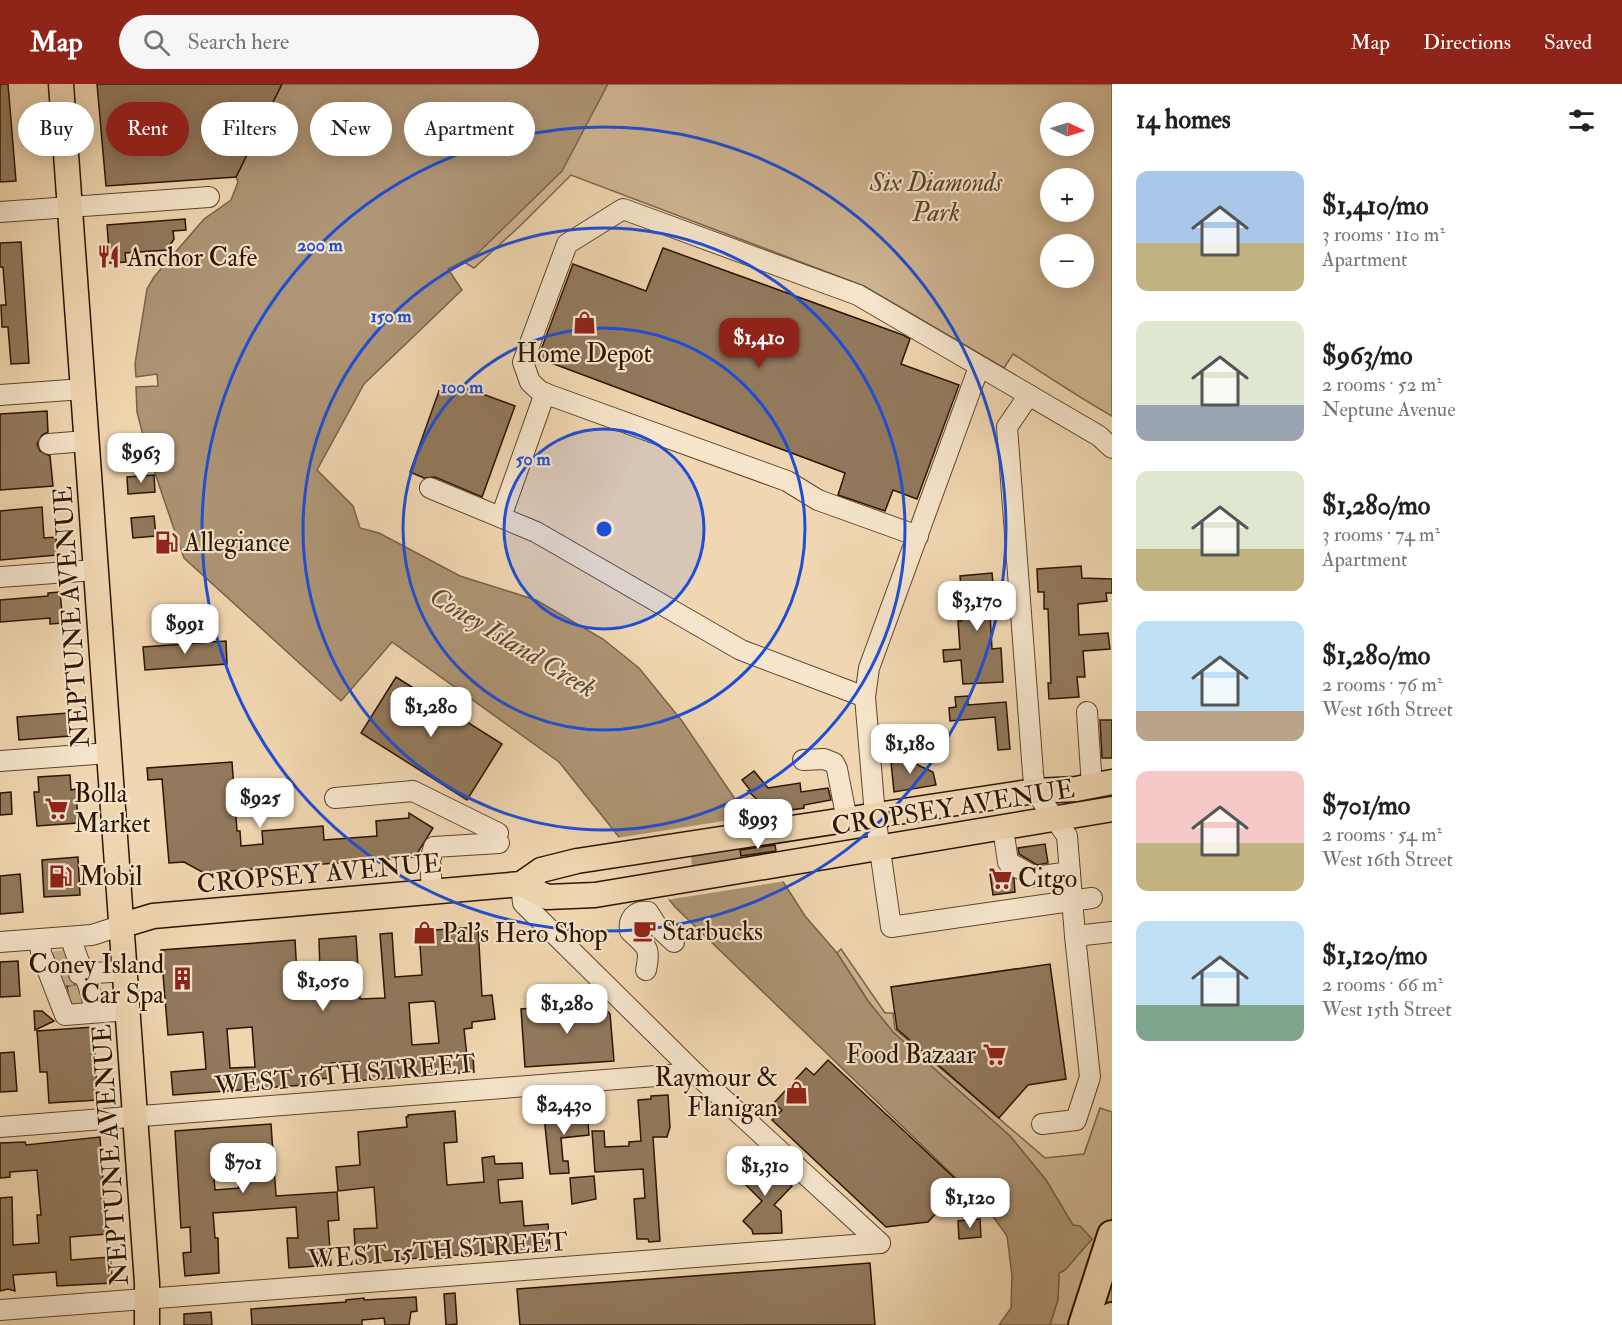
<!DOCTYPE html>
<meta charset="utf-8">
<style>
:root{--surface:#fff;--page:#f6f6f6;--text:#202124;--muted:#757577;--accent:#8f2418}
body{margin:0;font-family:"IM FELL Double Pica",serif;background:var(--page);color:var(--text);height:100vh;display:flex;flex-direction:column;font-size:22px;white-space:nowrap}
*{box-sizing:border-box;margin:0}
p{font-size:20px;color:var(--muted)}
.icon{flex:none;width:33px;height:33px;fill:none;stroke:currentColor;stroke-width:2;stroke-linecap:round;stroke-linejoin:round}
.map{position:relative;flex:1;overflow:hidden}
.panel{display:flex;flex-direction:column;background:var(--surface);width:510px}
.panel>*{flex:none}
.top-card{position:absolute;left:18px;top:18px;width:570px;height:54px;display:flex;gap:12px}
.needle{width:39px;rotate:94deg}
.controls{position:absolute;left:1040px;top:18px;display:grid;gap:12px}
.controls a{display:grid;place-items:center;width:54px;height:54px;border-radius:50%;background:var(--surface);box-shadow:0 3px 15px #0003;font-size:30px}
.price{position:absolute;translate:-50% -51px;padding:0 14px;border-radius:12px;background:#fff;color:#222;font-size:20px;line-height:39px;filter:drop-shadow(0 2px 3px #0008)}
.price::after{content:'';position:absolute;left:50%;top:36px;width:18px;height:14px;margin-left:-9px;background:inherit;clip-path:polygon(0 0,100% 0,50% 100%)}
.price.current{background:var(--accent);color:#fff}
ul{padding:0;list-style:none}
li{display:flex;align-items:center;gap:18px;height:150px;padding:0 24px}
li span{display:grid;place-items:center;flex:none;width:168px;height:120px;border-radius:12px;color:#555}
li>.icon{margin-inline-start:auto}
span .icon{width:72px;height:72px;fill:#fffc;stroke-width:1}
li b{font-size:26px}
h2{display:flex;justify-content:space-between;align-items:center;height:72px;padding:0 24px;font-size:26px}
.tag{padding:0 21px;border-radius:27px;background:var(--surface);box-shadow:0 3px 15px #0003;font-size:21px;line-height:54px}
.tag.current{background:var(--accent);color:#fff}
header{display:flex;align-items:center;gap:36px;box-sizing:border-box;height:84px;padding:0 30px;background:var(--accent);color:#fff}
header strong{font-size:28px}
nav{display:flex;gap:33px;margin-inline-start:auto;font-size:21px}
.search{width:420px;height:54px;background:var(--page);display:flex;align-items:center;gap:15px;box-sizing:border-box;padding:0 21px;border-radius:33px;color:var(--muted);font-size:22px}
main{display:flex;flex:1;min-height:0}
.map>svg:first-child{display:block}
.green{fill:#cfb693;stroke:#7d654a;stroke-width:1.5;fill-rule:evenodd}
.water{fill:#ae9575;stroke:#7a6146;stroke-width:1.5}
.pier{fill:#f1d7b1;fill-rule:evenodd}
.building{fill:#92795c;stroke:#2b1400;stroke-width:1.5;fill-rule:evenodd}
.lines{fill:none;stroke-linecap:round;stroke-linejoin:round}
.minor-tunnel{stroke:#c9b08e;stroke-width:20;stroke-dasharray:20 10;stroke-linecap:butt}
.minor-casing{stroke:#5c452c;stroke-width:22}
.major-casing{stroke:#2b1400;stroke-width:27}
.highway-casing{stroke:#2b1400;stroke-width:32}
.minor{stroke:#f6e5cc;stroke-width:20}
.major{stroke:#f1d7b1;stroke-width:24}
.highway{stroke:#f1d7b1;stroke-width:28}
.ring{fill:none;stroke:#1d4ed8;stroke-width:3}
.labels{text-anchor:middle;stroke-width:4.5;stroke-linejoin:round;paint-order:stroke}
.park-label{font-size:26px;font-style:italic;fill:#5c452c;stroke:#f6e5cc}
.poi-label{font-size:26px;fill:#2b1400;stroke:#f6e5cc;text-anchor:start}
.street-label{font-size:26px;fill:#2b1400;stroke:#f6e5cc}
.water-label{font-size:27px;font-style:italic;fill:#5f482f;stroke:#f6e5cc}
.centre{fill:#1d4ed8;stroke:#f6e5cc;stroke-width:3}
.ring-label{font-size:18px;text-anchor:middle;font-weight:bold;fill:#1d4ed8;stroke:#f6e5cc;stroke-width:4.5;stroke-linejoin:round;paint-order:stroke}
</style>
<header>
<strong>Map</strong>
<div class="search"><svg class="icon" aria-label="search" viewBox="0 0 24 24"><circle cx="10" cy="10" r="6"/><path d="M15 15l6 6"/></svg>Search here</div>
<nav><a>Map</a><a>Directions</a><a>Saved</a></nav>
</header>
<main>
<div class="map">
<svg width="1112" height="1241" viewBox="0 0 1112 1241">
<rect width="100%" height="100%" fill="#f1d7b1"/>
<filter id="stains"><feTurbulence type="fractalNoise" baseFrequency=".00333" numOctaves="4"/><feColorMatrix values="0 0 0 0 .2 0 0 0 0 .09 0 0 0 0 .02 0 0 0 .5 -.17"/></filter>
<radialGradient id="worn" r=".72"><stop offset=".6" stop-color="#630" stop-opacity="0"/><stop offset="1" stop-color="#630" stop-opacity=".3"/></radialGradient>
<g class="green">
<path d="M 588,0 L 1112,0 L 1112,332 C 1078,313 1046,291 1013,270 L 1004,284 L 864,202 L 571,91 L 521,141 L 474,184 L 459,175 ZM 1050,28 L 1083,28 L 1083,62 L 1050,62 ZM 1050,94 L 1083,94 L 1083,128 L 1050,128 ZM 1050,160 L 1083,160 L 1083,194 L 1050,194 Z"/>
<polygon points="841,865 885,929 893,929 895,945 1045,1074 1084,1070 1100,1024 1112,1028 1112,1241 1050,1241 1058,1215 1059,1189 1065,1186 1092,1155 1073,1142 1046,1096 1010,1052 893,948 868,917 837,869"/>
</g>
<polygon class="water" points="282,0 608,0 562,87 477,170 448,185 462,206 364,300 317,386 353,422 360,444 379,449 460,492 536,516 603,555 639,584 682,637 735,715 778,790 805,832 837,869 868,917 893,948 1010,1052 1046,1096 1073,1141 1080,1142 1092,1155 1065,1186 1059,1189 1058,1215 1050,1241 999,1241 1011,1224 1012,1192 1007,1152 987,1124 675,823 559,678 392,558 341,617 184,474 146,363 137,328 136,303 158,302 157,290 136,293 135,280 147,205 154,193 204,135 231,116 238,98 236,93"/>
<path class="pier" d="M 749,733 L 786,797 L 666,816 L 616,754 ZM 757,761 L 759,773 L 692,782 L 691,771 Z"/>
<g class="building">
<polygon points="0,0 8,0 16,97 0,98"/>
<polygon points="97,0 282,0 236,93 106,102"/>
<polygon points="185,135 186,146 173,147 174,155 167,166 125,169 126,178 110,179 107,141"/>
<polygon points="21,158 29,279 11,280 8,243 2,243 1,221 6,221 3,183 0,183 0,159"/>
<polygon points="663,164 903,251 910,255 901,280 959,301 917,415 893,406 885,427 838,411 845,389 538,274 573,180 646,207"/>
<polygon points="458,301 515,322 482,413 435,393 424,394 410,388 439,307 454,312"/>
<polygon points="47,327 48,348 42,351 37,360 40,367 50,372 53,402 0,406 0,330"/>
<polygon points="154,391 155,408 128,410 127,393"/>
<polygon points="42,423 44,454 56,453 57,471 0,476 0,427"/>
<polygon points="154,432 156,452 133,454 131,434"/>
<polygon points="1081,482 1082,494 1112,495 1112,509 1106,509 1107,517 1078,520 1079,551 1108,549 1110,565 1083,567 1085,593 1077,593 1079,613 1049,615 1048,599 1051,599 1048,525 1044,525 1044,508 1038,508 1037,485"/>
<polygon points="992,489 996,530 990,530 992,565 1001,564 1003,598 963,600 961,576 944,578 943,566 960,565 958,537 961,537 958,504 961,504 960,492"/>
<polygon points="60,508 63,539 50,540 50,534 0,538 0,516 48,512 48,509"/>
<polygon points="226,557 227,580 145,586 143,563"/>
<polygon points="396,593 502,660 467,716 361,649"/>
<polygon points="968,612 968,621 1006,618 1010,665 998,666 995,633 950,637 949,624 956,623 955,613"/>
<polygon points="68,629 70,652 19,656 17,633"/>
<polygon points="1100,636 1112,636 1112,674 1102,674"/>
<polygon points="890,668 933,688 936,701 894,708"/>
<polygon points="232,678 237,747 240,747 241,762 263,760 262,747 323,742 324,756 377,752 376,737 409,734 409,729 433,744 415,773 204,789 184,778 169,779 162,695 148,696 147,684"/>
<polygon points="754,687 768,704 800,699 801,708 828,704 831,716 804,721 804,724 771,729 748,707 751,707 742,696"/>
<polygon points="70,691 71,706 76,705 78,739 37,742 34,708 39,708 38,693"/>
<polygon points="11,708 12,730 0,731 0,709"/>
<polygon points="1045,760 1048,779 1037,781 1019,770 1018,764"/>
<polygon points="775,761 776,767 741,772 740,766"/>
<polygon points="78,773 80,811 44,813 42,776"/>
<polygon points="1003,789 1014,795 1015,808 993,811 990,790"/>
<polygon points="20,790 23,828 0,830 0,792"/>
<path d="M 478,843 L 482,912 L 492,911 L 495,935 L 472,938 L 472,944 L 464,945 L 467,973 L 473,972 L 474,988 L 354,997 L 353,978 L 331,979 L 332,994 L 317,995 L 317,1000 L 173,1011 L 171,988 L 206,985 L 203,948 L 168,951 L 161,866 L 295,856 L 297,890 L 320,888 L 319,855 L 356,852 L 360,915 L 385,914 L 380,850 L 392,849 L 395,893 L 422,891 L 419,847 ZM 433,917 L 435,918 L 439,959 L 412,961 L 409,919 ZM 252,943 L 255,983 L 230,984 L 227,945 Z"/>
<polygon points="64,873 69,884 67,890 69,896 75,901 80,918 73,918 56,874"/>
<polygon points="18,877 20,912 0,913 0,878"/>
<polygon points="1050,880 1066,995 1028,1001 999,1034 897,945 891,903"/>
<polygon points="600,919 610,930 614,977 525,983 521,925"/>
<polygon points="34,927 42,927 54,937 35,946"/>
<polygon points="93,943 98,1016 49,1019 47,988 40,988 37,947"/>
<polygon points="14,968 17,1007 0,1008 0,969"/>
<polygon points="828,976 962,1101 928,1138 886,1143 772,1036 782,1026 774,1019 806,984 814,991"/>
<polygon points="668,1011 670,1043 667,1053 653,1053 660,1157 649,1158 648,1155 637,1155 634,1115 645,1114 643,1085 595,1088 592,1047 604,1047 605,1063 629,1062 629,1058 641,1057 638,1016 651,1015 651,1012"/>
<polygon points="587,1025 589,1051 561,1054 563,1077 568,1077 569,1089 550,1090 544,1032 567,1030 567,1026"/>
<polygon points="455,1027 457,1058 444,1059 447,1101 484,1098 482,1074 494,1072 495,1080 522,1079 523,1094 498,1096 500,1119 522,1117 524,1142 548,1140 550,1164 356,1179 354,1145 377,1144 374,1103 338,1107 336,1083 360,1081 358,1048 407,1043 406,1033 408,1033 408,1031"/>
<path d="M 271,1040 L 276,1112 L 337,1108 L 339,1136 L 328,1137 L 331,1181 L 289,1184 L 287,1154 L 298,1154 L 296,1123 L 213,1129 L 215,1154 L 218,1154 L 219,1189 L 185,1192 L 183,1169 L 191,1168 L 190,1143 L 181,1144 L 175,1047 ZM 237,1081 L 239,1104 L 215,1106 L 213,1082 Z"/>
<polygon points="100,1053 107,1150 70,1153 71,1176 110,1173 113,1199 57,1202 56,1188 13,1191 15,1207 8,1205 0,1207 0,1114 12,1113 13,1161 39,1159 37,1131 41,1131 37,1086 10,1088 10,1093 0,1094 0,1059 25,1058 26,1061"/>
<polygon points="761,1071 792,1102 774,1121 781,1127 782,1149 753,1150 752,1146 743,1137 762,1117 739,1094"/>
<polygon points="594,1092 596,1115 572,1120 570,1094"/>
<polygon points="980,1135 981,1153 959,1155 958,1137"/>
<polygon points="870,1179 875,1241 520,1241 517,1205"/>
<polygon points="455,1209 457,1240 446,1241 444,1210"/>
<polygon points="416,1213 417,1227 411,1228 409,1241 385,1241 384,1234 362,1236 362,1241 252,1241 251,1225 346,1218 346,1216 364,1214 364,1216"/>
<polygon points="211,1228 212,1241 184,1241 184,1230"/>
</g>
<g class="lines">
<g class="minor-tunnel">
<polyline points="53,878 72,875"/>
<polyline points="60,892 79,890"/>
<polyline points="70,913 87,909"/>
</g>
<defs>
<g id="minor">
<polyline points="0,128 209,113"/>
<polyline points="979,283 869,584 865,613 875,731 891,843 1092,814"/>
<polyline points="0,311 83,305"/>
<polyline points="1029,311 1007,343 1033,689 1035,707 1067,752 1075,852 1090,993 1076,1036 1042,1040"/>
<polyline points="49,360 86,357"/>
<polyline points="430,404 536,448 741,566 865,613"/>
<polyline points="501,433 545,309"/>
<polyline points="918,452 818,416 787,397 541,308 530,298 523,278 567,160 623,125 858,211 1099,352 1112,364"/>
<polyline points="0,493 95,486"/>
<polyline points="1087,628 1092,702"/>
<polyline points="803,676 824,675 834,679 837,685 847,736"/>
<polyline points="0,677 109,669"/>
<polyline points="335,714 413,707 498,749"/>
<polyline points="1003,744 1008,778 1035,793 1070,788"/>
<polyline points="521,800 523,819 695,989 880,1159"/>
<polyline points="432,807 430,776 434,763 499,759"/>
<polyline points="1075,852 1112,848"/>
<path d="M 71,853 C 76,878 93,902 94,928"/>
<polyline points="40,855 41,869 65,931 129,926"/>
<polyline points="0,858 92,851 123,841"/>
<path d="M 646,886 C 651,863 647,863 630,847 C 628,835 635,826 648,828 L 657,842 L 674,858"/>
<polyline points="79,890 126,887"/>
<polyline points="0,1043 695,989"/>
<polyline points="0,1226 880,1159"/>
</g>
<g id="major">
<polyline points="61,0 147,1199 147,1241"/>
<polyline points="521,800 547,813 595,811 1112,725"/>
<polyline points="123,841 153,832 521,800 541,786 577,777 1035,707 1076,705 1112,698"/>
</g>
<g id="highway">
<polyline points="1083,1241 1112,1151"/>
<polyline points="1110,1241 1112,1233"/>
</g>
</defs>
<use href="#minor" class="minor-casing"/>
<use href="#major" class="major-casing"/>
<use href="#highway" class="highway-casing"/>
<use href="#minor" class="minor"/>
<use href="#major" class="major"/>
<use href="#highway" class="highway"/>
</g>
<circle cx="604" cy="445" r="100" fill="#1d4ed8" fill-opacity=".12"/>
<g class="ring">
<circle cx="604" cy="445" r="100"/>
<circle cx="604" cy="445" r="201"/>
<circle cx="604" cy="445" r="301"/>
<circle cx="604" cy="445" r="402"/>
</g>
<defs>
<symbol id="restaurant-bare" viewBox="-9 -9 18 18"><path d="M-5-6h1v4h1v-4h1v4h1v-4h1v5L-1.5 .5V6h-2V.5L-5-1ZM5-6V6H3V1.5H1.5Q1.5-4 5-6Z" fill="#8f2418" stroke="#f6e5cc" stroke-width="2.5" paint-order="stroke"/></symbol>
<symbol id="shop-bare" viewBox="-9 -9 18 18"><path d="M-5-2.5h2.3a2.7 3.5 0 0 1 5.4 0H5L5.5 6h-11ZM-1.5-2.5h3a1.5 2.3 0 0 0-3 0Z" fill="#8f2418" stroke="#f6e5cc" stroke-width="2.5" paint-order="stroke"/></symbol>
<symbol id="fuel-bare" viewBox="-9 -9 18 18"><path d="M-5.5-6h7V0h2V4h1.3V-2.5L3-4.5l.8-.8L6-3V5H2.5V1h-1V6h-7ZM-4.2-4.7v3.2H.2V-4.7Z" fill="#8f2418" stroke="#f6e5cc" stroke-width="2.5" paint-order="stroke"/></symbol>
<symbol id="supermarket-bare" viewBox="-9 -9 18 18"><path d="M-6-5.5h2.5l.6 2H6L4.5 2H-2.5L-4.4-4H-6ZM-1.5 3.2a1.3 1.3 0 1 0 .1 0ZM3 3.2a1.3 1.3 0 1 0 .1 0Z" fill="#8f2418" stroke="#f6e5cc" stroke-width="2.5" paint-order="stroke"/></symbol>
<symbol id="cafe-bare" viewBox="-9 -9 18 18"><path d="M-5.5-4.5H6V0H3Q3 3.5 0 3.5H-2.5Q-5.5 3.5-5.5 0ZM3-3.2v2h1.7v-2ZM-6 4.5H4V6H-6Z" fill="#8f2418" stroke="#f6e5cc" stroke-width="2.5" paint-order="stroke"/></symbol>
<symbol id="building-bare" viewBox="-9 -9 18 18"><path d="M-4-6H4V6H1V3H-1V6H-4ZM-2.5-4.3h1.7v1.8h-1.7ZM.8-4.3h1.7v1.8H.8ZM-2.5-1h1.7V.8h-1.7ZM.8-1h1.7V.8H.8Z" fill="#8f2418" stroke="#f6e5cc" stroke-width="2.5" paint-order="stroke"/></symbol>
</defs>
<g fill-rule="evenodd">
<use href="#restaurant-bare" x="92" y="156" width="33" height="33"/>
<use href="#shop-bare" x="568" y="222" width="33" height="33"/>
<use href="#fuel-bare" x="150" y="442" width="33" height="33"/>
<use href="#supermarket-bare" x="40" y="708" width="33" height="33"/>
<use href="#fuel-bare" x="44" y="776" width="33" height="33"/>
<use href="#supermarket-bare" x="984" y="778" width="33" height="33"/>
<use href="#cafe-bare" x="628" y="830" width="33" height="33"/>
<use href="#shop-bare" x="408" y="832" width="33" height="33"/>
<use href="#building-bare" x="166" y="878" width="33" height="33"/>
<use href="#supermarket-bare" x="978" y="954" width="33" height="33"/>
<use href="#shop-bare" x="780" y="992" width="33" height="33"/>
</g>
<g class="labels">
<g class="park-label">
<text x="936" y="107">Six Diamonds<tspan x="936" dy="30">Park</tspan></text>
</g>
<g class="poi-label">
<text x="127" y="182">Anchor Cafe</text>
<text x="584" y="278" text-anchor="middle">Home Depot</text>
<text x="184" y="467">Allegiance</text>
<text x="74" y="718">Bolla<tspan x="74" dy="30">Market</tspan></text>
<text x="79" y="801">Mobil</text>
<text x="1018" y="803">Citgo</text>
<text x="662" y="856">Starbucks</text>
<text x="442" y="858">Pal's Hero Shop</text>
<text x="164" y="889" text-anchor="end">Coney Island<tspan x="164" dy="30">Car Spa</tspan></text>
<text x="976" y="979" text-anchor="end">Food Bazaar</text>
<text x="778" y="1002" text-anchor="end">Raymour &amp;<tspan x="778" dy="30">Flanigan</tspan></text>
</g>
<g class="street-label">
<text transform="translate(71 533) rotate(-94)" y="9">NEPTUNE AVENUE</text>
<text transform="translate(953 723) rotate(-9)" y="9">CROPSEY AVENUE</text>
<text transform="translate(319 789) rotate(-5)" y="9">CROPSEY AVENUE</text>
<text transform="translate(345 990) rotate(-5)" y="9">WEST 16TH STREET</text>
<text transform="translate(110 1071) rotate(-94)" y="9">NEPTUNE AVENUE</text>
<text transform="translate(438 1166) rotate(-4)" y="9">WEST 15TH STREET</text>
</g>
<g class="water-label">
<text transform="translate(513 558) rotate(31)" y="9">Coney Island Creek</text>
</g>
</g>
<circle cx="604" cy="445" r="9" class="centre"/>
<g class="ring-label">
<text x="320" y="167">200 m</text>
<text x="391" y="238">150 m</text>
<text x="462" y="309">100 m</text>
<text x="533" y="381">50 m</text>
</g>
<rect width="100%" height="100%" filter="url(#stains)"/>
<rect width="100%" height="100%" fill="url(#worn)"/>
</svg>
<div class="controls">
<a><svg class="needle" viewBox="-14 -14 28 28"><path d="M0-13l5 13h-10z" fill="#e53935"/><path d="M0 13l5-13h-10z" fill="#757577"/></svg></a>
<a>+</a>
<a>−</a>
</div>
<b class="price current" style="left:759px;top:285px">$1,410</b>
<b class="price" style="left:141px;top:400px">$963</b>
<b class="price" style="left:977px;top:548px">$3,170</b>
<b class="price" style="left:185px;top:571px">$991</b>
<b class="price" style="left:431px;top:654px">$1,280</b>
<b class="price" style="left:910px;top:691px">$1,180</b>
<b class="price" style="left:260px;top:745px">$925</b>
<b class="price" style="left:758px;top:766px">$993</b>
<b class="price" style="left:323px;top:928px">$1,050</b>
<b class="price" style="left:567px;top:951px">$1,280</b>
<b class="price" style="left:564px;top:1052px">$2,430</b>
<b class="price" style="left:243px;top:1110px">$701</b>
<b class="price" style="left:765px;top:1113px">$1,310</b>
<b class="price" style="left:970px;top:1145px">$1,120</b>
<div class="top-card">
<a class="tag">Buy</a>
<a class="tag current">Rent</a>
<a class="tag">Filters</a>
<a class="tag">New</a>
<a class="tag">Apartment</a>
</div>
</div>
<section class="panel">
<h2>14 homes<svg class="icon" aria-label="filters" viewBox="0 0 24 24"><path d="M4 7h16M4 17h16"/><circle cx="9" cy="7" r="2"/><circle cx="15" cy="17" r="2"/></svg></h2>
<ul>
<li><span style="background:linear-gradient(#a9c7e8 60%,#c2b280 0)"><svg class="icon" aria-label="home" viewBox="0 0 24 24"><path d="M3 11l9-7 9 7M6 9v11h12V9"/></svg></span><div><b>$1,410/mo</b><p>3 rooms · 110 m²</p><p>Apartment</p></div></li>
<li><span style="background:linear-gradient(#dfe7d0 70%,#9aa5b1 0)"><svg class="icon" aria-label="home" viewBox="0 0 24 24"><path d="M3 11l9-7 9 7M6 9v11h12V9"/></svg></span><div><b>$963/mo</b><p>2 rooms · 52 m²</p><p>Neptune Avenue</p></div></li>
<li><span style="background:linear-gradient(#dfe7d0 65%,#c2b280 0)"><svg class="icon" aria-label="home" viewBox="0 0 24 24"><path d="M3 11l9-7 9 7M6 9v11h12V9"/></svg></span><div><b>$1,280/mo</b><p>3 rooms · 74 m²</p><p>Apartment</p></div></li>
<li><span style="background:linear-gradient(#bfe0f5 75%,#b9a48a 0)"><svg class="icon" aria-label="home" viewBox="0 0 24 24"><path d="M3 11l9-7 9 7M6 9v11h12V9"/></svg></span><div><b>$1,280/mo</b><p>2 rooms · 76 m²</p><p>West 16th Street</p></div></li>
<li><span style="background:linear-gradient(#f6c9c9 60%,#c2b280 0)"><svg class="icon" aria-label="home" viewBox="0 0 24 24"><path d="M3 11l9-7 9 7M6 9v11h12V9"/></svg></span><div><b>$701/mo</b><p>2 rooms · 54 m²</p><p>West 16th Street</p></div></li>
<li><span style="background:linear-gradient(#bfe0f5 70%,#7fa58c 0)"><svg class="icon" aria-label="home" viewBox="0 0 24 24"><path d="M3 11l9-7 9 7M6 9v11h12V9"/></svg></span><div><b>$1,120/mo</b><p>2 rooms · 66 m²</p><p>West 15th Street</p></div></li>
</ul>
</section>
</main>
